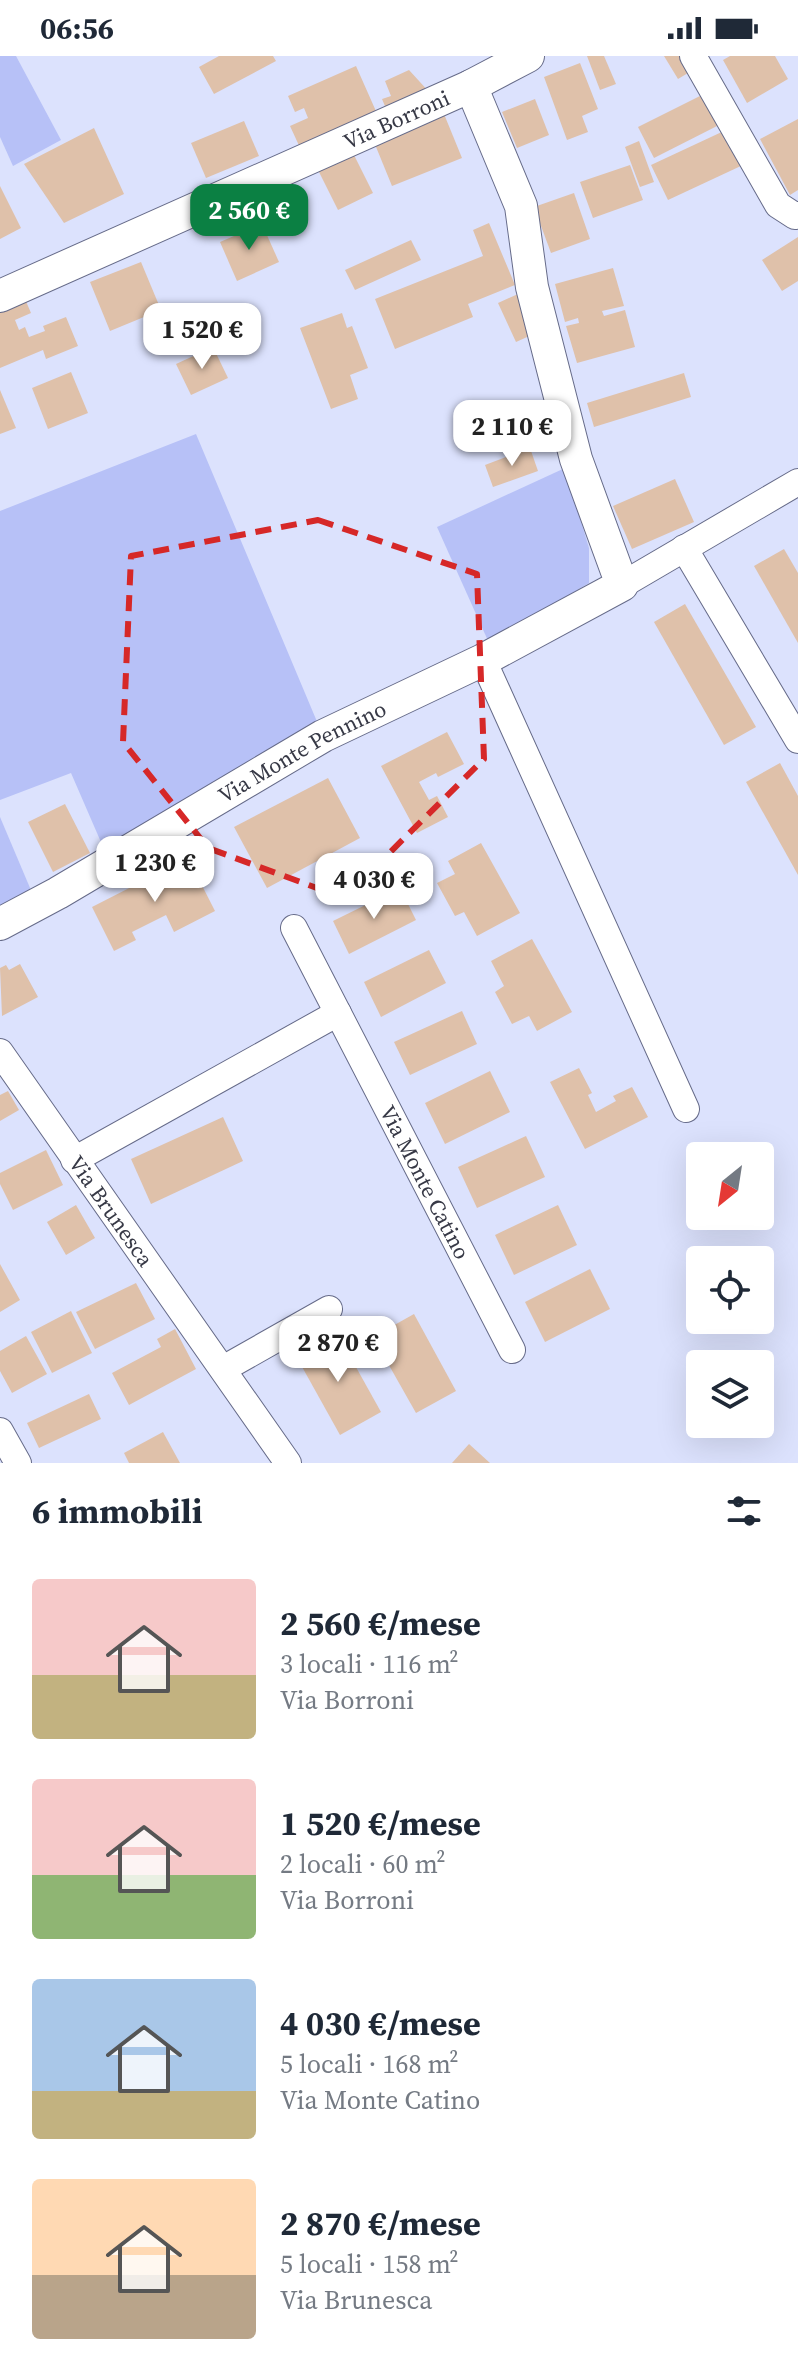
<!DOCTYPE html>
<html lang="it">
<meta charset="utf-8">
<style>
:root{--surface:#fff;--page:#f6f6f7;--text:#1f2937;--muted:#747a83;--accent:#0b8043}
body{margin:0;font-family:"Source Serif 4",serif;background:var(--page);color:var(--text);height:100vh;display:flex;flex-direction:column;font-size:30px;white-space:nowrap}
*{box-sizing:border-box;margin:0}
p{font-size:26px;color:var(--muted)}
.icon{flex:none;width:44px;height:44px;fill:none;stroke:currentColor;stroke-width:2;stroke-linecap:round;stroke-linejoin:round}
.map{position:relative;height:1407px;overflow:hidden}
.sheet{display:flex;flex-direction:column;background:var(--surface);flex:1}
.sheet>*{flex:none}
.needle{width:52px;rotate:210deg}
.controls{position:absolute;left:686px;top:1086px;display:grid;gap:16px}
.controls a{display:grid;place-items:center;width:88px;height:88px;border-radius:8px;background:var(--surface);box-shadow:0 8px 32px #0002;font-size:40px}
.price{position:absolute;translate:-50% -68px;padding:0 18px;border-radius:16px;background:#fff;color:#222;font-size:26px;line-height:52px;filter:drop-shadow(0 2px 4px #0008)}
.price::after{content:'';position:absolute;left:50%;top:48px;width:24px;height:18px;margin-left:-12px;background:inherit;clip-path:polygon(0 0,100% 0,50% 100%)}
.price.selected{background:var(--accent);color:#fff}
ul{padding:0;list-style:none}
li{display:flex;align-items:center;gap:24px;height:200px;padding:0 32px}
li span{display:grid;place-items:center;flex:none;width:224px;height:160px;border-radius:8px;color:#555}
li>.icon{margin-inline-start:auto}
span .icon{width:96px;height:96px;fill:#fffc;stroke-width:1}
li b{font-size:34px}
h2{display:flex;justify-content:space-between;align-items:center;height:96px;padding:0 32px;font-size:34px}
.status{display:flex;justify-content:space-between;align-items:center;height:56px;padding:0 40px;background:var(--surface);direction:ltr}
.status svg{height:22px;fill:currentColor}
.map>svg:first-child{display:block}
.green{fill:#b7c1f7}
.building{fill:#dfc1aa}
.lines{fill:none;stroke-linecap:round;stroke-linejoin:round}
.minor-casing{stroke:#666b89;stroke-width:28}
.tertiary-casing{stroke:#666b89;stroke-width:34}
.minor{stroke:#fff;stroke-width:26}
.tertiary{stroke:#fff;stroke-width:32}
.marked{fill:none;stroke:#d62828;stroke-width:6;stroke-dasharray:16 10;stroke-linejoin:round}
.labels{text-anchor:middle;stroke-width:6;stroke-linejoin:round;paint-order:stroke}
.street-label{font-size:22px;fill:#373946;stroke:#fff}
</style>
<div class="status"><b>06:56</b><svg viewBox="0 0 49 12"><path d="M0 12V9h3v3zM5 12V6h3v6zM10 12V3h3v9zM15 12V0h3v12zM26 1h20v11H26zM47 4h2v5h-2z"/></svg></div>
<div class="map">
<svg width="798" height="1407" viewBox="0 0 798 1407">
<rect width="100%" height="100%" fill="#dce2fd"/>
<g class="green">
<polygon points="0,0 16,0 61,84 13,110 0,81"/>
<polygon points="196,378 318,668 107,800 71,717 0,744 0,455"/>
<polygon points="565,412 589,492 589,527 489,587 437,471"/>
<polygon points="0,761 33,839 0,853"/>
</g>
<g class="building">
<polygon points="219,0 273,0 276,5 214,38 199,11"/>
<polygon points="587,0 604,0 616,28 600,34"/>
<polygon points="664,0 685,0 693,14 678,23"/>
<polygon points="730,0 775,0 788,23 747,47 723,4"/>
<polygon points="580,7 598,53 582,60 588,76 567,84 544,21"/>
<polygon points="356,10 379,62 302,96 290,70 308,62 304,52 295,56 288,40"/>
<polygon points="409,14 430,37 387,55 382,43 391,40 385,25"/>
<polygon points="706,37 721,68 654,102 638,71"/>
<polygon points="535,43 549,79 517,92 502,56"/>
<polygon points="444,58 462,102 392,130 374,86"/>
<polygon points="798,63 798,134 790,139 760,83"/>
<polygon points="244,65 259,100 206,122 191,87"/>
<polygon points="94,72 124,138 64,167 24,108"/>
<polygon points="726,74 743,109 668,144 651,109"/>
<polygon points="639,85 654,126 640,131 625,91"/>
<polygon points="350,91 373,137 338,154 315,108"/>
<polygon points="630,109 643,144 593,162 580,126"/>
<polygon points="0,130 21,172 0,183"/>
<polygon points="574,137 590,183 551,197 534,151"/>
<polygon points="489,167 515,229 468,248 473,261 395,293 375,243 483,200 473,174"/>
<polygon points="262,168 279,206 237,225 220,186"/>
<polygon points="798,181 798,225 782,235 762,204"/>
<polygon points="411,184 421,204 355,234 345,214"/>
<polygon points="141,206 161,254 110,275 90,226"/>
<polygon points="613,212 624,250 602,255 604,260 625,254 635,291 577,307 566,270 579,267 578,262 565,266 555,228"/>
<polygon points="518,238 536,277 516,286 498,247"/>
<polygon points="25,243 31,257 15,264 19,274 25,271 29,281 45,275 43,270 66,261 78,290 46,303 43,294 0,312 0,253"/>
<polygon points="342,257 347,272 352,270 368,312 350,319 358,343 331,353 300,272"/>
<polygon points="213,291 228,322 191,339 176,308"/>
<polygon points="71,316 88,357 48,373 32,332"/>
<polygon points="684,317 691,341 594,371 587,347"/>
<polygon points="0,334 16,372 0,378"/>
<polygon points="530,392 538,415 493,431 485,409"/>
<polygon points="675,423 694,466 632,493 613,450"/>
<polygon points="784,493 798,517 798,587 754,510"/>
<polygon points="685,548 756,671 724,689 654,566"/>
<polygon points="447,676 464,708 438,721 436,717 419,726 429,744 437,740 448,761 417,777 381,710"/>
<polygon points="780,707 798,740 798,819 746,726"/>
<polygon points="328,722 360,782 267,832 234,771"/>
<polygon points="65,748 90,797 53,816 28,766"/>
<polygon points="481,787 520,857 477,880 464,856 455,860 437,827 455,818 448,805"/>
<polygon points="188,802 215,855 174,876 166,859 132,876 136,884 114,895 92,851"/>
<polygon points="400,832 416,864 349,898 333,865"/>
<polygon points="532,883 572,956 537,975 529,960 512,968 495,936 504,930 491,905"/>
<polygon points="429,894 446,927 381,961 364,926"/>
<polygon points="20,908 38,941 2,960 0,912 6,909 9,914"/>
<polygon points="462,955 477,988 410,1019 394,986"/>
<polygon points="579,1012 592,1037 588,1039 596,1056 616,1045 613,1040 632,1031 648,1061 585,1093 550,1026"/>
<polygon points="490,1015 510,1056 445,1088 425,1047"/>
<polygon points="8,1035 19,1054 0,1065 0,1039"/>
<polygon points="223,1061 243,1105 151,1148 131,1103"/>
<polygon points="526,1080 545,1121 477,1152 458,1111"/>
<polygon points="46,1094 63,1129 13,1154 0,1128 0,1117"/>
<polygon points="76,1149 95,1182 66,1199 47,1166"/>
<polygon points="558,1149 577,1189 514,1219 495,1179"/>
<polygon points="0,1208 20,1244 0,1256"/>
<polygon points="590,1213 610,1253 545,1286 525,1246"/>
<polygon points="136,1227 155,1263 95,1293 76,1256"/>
<polygon points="71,1255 92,1297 52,1317 31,1276"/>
<polygon points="414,1258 456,1335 416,1357 373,1281"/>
<polygon points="175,1273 196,1313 129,1349 112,1317 161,1291 157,1283"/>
<polygon points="337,1277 381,1356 340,1379 296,1300"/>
<polygon points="26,1280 47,1318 12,1337 0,1315 0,1295"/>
<polygon points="89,1338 101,1363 39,1392 27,1367"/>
<polygon points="163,1376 180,1407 129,1407 124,1397"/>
<polygon points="469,1388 490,1407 452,1407"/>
</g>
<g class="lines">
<defs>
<g id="minor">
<polyline points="693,0 778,149 795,160 798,159"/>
<polyline points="684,492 798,684"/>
<polyline points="622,529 798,426"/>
<polyline points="483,604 686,1053"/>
<path id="s1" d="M 294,872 L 512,1294"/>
<path id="s2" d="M 0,996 L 288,1407"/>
<polyline points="74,1104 338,957"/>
<polyline points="223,1313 329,1253"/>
<polyline points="0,1375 18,1407"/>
</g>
<g id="tertiary">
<path id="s3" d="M 0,240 L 471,30 L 528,0"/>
<path id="s4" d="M 0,868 L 58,837 L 323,680 L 483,604 L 622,529 L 576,403 L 532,231 L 521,150 L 471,30"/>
</g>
</defs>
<use href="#minor" class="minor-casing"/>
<use href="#tertiary" class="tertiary-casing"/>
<use href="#minor" class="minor"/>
<use href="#tertiary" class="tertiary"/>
</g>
<path class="marked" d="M 318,464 L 477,518 L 484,703 L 344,842 L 208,792 L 123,686 L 131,500 Z"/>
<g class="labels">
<g class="street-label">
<text dy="8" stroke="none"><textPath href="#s3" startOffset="434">Via Borroni</textPath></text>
<text dy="8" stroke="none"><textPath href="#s4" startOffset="348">Via Monte Pennino</textPath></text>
<text dy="8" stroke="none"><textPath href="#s1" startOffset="286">Via Monte Catino</textPath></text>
<text dy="8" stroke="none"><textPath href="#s2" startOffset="194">Via Brunesca</textPath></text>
</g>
</g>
</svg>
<div class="controls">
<a><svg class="needle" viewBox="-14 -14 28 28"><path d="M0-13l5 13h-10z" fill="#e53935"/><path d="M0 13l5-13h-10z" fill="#747a83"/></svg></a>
<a><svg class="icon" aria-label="locate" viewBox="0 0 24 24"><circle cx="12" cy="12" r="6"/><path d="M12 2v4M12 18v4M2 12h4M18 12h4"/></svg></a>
<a><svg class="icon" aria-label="layers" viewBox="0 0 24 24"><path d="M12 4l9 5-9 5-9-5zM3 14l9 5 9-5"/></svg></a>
</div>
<b class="price selected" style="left:249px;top:196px">2 560 €</b>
<b class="price" style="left:202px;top:315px">1 520 €</b>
<b class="price" style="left:512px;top:412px">2 110 €</b>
<b class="price" style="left:155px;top:848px">1 230 €</b>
<b class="price" style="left:374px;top:865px">4 030 €</b>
<b class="price" style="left:338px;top:1328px">2 870 €</b>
</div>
<section class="sheet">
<h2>6 immobili<svg class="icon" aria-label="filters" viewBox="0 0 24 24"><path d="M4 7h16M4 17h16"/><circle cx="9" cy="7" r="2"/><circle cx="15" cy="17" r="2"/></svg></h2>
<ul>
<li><span style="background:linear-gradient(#f6c9c9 60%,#c2b280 0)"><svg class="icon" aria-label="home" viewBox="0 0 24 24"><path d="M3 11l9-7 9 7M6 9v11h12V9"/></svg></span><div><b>2 560 €/mese</b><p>3 locali · 116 m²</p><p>Via Borroni</p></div></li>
<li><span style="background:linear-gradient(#f6c9c9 60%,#8fb573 0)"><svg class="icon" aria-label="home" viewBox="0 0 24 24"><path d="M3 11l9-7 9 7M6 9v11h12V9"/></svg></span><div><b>1 520 €/mese</b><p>2 locali · 60 m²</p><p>Via Borroni</p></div></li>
<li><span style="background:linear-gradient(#a9c7e8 70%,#c2b280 0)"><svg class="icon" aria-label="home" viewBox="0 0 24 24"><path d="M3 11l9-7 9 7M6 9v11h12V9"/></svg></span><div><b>4 030 €/mese</b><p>5 locali · 168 m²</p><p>Via Monte Catino</p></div></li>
<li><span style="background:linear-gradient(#ffd9b3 60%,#b9a48a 0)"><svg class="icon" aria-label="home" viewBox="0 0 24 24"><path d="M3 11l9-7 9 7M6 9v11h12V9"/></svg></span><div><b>2 870 €/mese</b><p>5 locali · 158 m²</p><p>Via Brunesca</p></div></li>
</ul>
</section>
